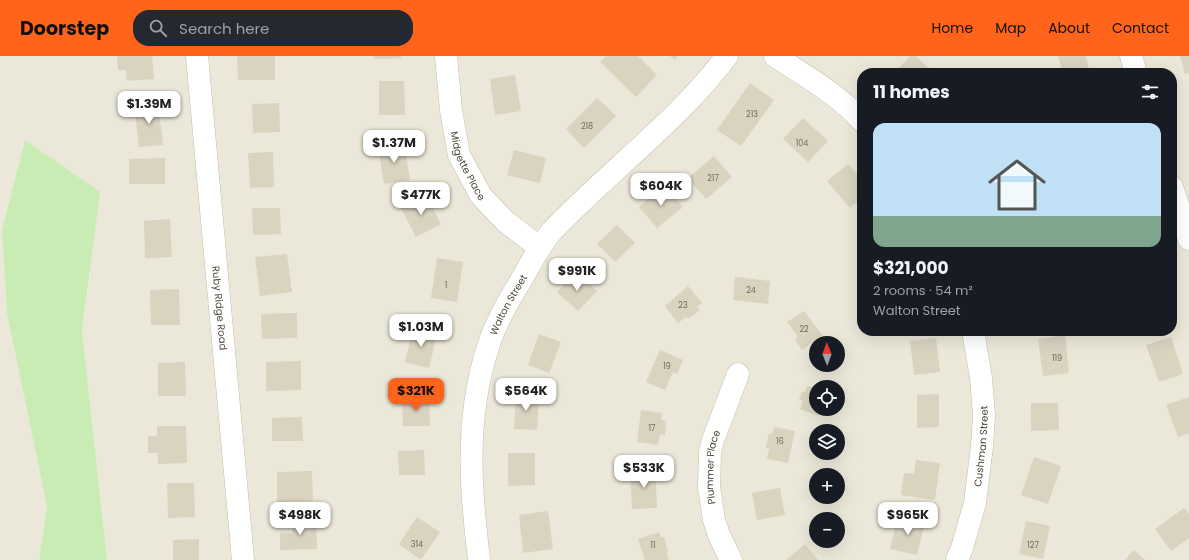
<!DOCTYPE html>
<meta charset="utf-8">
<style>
:root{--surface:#171b24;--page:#242831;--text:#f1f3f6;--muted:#9ea1a6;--line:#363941;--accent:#ff641a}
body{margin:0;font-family:Poppins,sans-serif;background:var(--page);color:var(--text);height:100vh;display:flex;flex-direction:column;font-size:15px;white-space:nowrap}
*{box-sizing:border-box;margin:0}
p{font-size:13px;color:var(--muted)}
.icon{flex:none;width:22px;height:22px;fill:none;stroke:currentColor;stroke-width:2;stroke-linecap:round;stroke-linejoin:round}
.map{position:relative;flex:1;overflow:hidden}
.details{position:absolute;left:857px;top:12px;width:320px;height:268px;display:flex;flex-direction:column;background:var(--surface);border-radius:16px;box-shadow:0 4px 16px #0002}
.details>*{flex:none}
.needle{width:26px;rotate:359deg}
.fabs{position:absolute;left:809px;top:280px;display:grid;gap:8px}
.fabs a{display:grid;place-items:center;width:36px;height:36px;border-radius:50%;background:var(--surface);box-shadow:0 4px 16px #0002;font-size:20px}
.price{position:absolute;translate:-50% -34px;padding:0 9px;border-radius:8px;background:#fff;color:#222;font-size:13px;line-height:26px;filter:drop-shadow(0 1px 2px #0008)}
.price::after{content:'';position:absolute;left:50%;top:24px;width:12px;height:9px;margin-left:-6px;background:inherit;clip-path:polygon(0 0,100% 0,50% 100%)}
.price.current{background:var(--accent);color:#111}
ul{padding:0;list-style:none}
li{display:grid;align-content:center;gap:8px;height:212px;padding:0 16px}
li+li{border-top:1px solid var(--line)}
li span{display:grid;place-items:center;height:124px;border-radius:12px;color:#555}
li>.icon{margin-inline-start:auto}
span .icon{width:72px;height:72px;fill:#fffc;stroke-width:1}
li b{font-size:17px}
h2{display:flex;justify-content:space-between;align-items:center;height:48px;padding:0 16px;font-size:17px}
header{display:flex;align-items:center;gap:24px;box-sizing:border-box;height:56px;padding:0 20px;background:var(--accent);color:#111}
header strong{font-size:19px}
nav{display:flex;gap:22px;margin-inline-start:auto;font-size:14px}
.search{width:280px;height:36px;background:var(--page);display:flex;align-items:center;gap:10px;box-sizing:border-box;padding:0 14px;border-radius:16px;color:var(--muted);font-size:15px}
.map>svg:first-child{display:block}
.residential{fill:#ebe8d9;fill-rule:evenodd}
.green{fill:#c8ecb3}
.building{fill:#d9d3c0}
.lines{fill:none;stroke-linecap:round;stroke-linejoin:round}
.minor-casing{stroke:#c3bfad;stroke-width:23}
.minor{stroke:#fff;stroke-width:22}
.labels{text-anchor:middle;stroke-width:3;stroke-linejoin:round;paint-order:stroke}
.number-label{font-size:8px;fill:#6f6a5a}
.street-label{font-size:10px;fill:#4c4738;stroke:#fff}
</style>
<header>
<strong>Doorstep</strong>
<div class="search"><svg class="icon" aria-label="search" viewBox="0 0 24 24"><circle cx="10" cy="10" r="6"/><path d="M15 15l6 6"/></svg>Search here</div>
<nav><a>Home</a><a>Map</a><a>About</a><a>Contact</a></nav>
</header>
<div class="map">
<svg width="1189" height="504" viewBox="0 0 1189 504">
<rect width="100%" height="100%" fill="#f6f5eb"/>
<path class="residential" d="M 0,0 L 1189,0 L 1189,504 L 107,504 L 82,275 L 90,218 L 25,84 L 2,174 L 7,258 L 47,450 L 39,504 L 0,504 ZM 862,17 L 1172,17 L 1172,275 L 862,275 ZM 816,287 L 838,287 L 838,309 L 816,309 ZM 816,331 L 838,331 L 838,353 L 816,353 ZM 816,375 L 838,375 L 838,397 L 816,397 ZM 816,419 L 838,419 L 838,441 L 816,441 ZM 816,463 L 838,463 L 838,485 L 816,485 Z"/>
<polygon class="green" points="25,84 100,136 82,275 107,504 39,504 47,450 7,258 2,174"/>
<g class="building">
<polygon points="117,0 152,0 154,23 127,25 126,14 118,14"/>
<polygon points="237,0 275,0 275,24 238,24"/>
<polygon points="374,0 401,0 401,2 374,3"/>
<polygon points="606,0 638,0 657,19 636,41 600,6"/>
<polygon points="670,0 678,0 675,4"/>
<polygon points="910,0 916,0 934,17 896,17 895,16"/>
<polygon points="1058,0 1086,0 1090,17 1063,17"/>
<polygon points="1180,0 1189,0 1189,17 1185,18"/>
<polygon points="515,19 521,55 495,59 490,23"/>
<polygon points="379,25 404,25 405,59 379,59"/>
<polygon points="750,27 774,44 741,90 717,74"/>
<polygon points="597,42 616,60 584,92 566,73"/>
<polygon points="158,46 163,89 139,91 134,49"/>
<polygon points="279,47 280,76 253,77 252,48"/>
<polygon points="803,62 828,85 808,106 783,83"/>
<polygon points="404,87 410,124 384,128 378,91"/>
<polygon points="514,94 546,102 540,127 507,119"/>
<polygon points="273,96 274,131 250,132 248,97"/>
<polygon points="714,100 732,121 706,143 688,122"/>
<polygon points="165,102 165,128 129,128 129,103"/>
<polygon points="848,108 862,124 862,142 850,152 827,125"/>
<polygon points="665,129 683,151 657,172 639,151"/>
<polygon points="426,139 441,168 416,181 401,152"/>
<polygon points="252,152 280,152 281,178 253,179"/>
<polygon points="170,163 172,201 145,202 144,165"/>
<polygon points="617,169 635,187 615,206 597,188"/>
<polygon points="287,198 292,236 260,240 255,201"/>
<polygon points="437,202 463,206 457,246 431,242"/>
<polygon points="576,216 597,235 578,255 557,236"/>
<polygon points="735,221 770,225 768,248 733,244"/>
<polygon points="688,230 702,247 697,251 700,254 688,263 686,261 678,267 665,250"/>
<polygon points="179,233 180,269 151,269 150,234"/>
<polygon points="804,255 822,279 802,294 795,284 798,281 787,266"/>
<polygon points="297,257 297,282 262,283 261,258"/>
<polygon points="413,273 437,279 429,312 405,306"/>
<polygon points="539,278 561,286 549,317 528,309"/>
<polygon points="1065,279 1069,317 1043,320 1038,283"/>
<polygon points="1171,281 1183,318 1159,326 1146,289"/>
<polygon points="936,282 940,316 914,319 910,285"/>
<polygon points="660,294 683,304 677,318 673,316 665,334 646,326"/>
<polygon points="301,305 301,334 266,335 266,306"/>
<polygon points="185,306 186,340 158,340 158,307"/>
<polygon points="807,330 816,332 816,353 822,353 819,360 800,353 803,345 799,343 802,336 805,336"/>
<polygon points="939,338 939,371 917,372 917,339"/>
<polygon points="516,339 539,340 537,374 514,373"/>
<polygon points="1189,341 1189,377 1178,381 1166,349"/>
<polygon points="402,343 429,343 430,370 403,370"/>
<polygon points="1031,347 1058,347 1059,374 1031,375"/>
<polygon points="641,354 662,357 661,364 666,365 665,379 660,378 658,389 637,386"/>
<polygon points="302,361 303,385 272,385 272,362"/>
<polygon points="157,370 186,370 187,407 158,408 158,397 148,397 148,380 157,380"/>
<polygon points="774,371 795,375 788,407 767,403 769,392 766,392 769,377 772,378"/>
<polygon points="424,394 425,419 399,419 398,395"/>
<polygon points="508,397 535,397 535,429 508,430"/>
<polygon points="1034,401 1061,410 1048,448 1021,439"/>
<polygon points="916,404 940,407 935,444 901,439 904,417 914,418"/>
<polygon points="655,413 657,452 632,453 630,415"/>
<polygon points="312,415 313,445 277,446 277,416"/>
<polygon points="167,427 194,427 195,461 168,462"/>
<polygon points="780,432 785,459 757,464 752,437"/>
<polygon points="1184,452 1189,458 1189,482 1171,495 1155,473"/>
<polygon points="548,455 553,493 523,497 519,459"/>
<polygon points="898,460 925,466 917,499 890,493"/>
<polygon points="417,461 440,476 421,504 399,488"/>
<polygon points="316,462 317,493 280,494 280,477 292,477 292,463"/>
<polygon points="1026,465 1050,470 1043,503 1019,498"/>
<polygon points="659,476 661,482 664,481 668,495 666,496 669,504 645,504 638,483"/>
<polygon points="199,483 199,504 173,504 173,484"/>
<polygon points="805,488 818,504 786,504"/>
<polygon points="1134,494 1145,504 1125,504"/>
</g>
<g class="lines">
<defs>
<g id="minor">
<path id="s1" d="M 197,0 L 243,504"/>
<path id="s2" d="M 446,0 L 451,54 L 459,99 L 481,140 L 505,165 L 540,192"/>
<path d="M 775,0 C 805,20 838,38 862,65"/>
<polyline points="1131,0 1136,17"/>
<polyline points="1172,131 1189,183"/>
<path id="s3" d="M 479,504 C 476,478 473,452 472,426 C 470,381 474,334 488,291 C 495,268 507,247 520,226 C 530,209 539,190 552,175 C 609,115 677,66 727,0"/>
<path id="s4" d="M 731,504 L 719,479 L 714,464 L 709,431 L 710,396 L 713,384 L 738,318"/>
<path id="s5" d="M 957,504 L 962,492 L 975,447 L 982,390 L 984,359 L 981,322 L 973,275"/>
</g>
</defs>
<use href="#minor" class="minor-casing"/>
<use href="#minor" class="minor"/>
</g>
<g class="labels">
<g class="number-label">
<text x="752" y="61">213</text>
<text x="587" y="73">218</text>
<text x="802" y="90">104</text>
<text x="713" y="125">217</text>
<text x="446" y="232">1</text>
<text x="751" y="237">24</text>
<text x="683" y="252">23</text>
<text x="804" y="276">22</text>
<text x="1057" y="305">119</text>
<text x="667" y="313">19</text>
<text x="652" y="375">17</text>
<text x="780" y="388">16</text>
<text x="417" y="491">314</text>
<text x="653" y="492">11</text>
<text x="1033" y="492">127</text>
</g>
<g class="street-label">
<text dy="4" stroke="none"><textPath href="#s2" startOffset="113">Midgette Place</textPath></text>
<text dy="4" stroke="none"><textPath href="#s3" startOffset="262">Walton Street</textPath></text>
<text dy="4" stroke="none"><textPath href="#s1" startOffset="253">Ruby Ridge Road</textPath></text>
<text dy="4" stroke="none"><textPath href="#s5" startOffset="117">Cushman Street</textPath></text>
<text dy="4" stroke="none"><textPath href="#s4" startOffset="97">Plummer Place</textPath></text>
</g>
</g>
</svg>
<div class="fabs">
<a><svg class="needle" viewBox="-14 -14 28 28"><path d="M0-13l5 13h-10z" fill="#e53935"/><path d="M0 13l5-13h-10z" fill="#9ea1a6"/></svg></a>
<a><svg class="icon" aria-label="locate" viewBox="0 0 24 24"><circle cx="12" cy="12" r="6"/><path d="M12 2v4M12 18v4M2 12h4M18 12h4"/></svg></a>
<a><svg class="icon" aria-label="layers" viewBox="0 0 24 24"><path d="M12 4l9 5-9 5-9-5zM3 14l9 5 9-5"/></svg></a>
<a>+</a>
<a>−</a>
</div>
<b class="price" style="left:149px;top:69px">$1.39M</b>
<b class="price" style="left:394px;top:108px">$1.37M</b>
<b class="price" style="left:661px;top:151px">$604K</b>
<b class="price" style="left:421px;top:160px">$477K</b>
<b class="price" style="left:577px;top:236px">$991K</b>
<b class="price" style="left:421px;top:292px">$1.03M</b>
<b class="price current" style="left:416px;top:356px">$321K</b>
<b class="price" style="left:526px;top:356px">$564K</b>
<b class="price" style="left:644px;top:433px">$533K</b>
<b class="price" style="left:300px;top:480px">$498K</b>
<b class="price" style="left:908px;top:480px">$965K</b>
<section class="details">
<h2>11 homes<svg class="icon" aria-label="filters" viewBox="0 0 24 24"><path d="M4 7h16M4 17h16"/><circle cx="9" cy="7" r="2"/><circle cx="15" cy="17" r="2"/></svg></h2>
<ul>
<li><span style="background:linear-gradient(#bfe0f5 75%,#7fa58c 0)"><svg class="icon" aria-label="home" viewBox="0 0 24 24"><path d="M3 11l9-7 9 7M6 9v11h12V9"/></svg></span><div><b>$321,000</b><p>2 rooms · 54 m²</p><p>Walton Street</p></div></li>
</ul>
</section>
</div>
